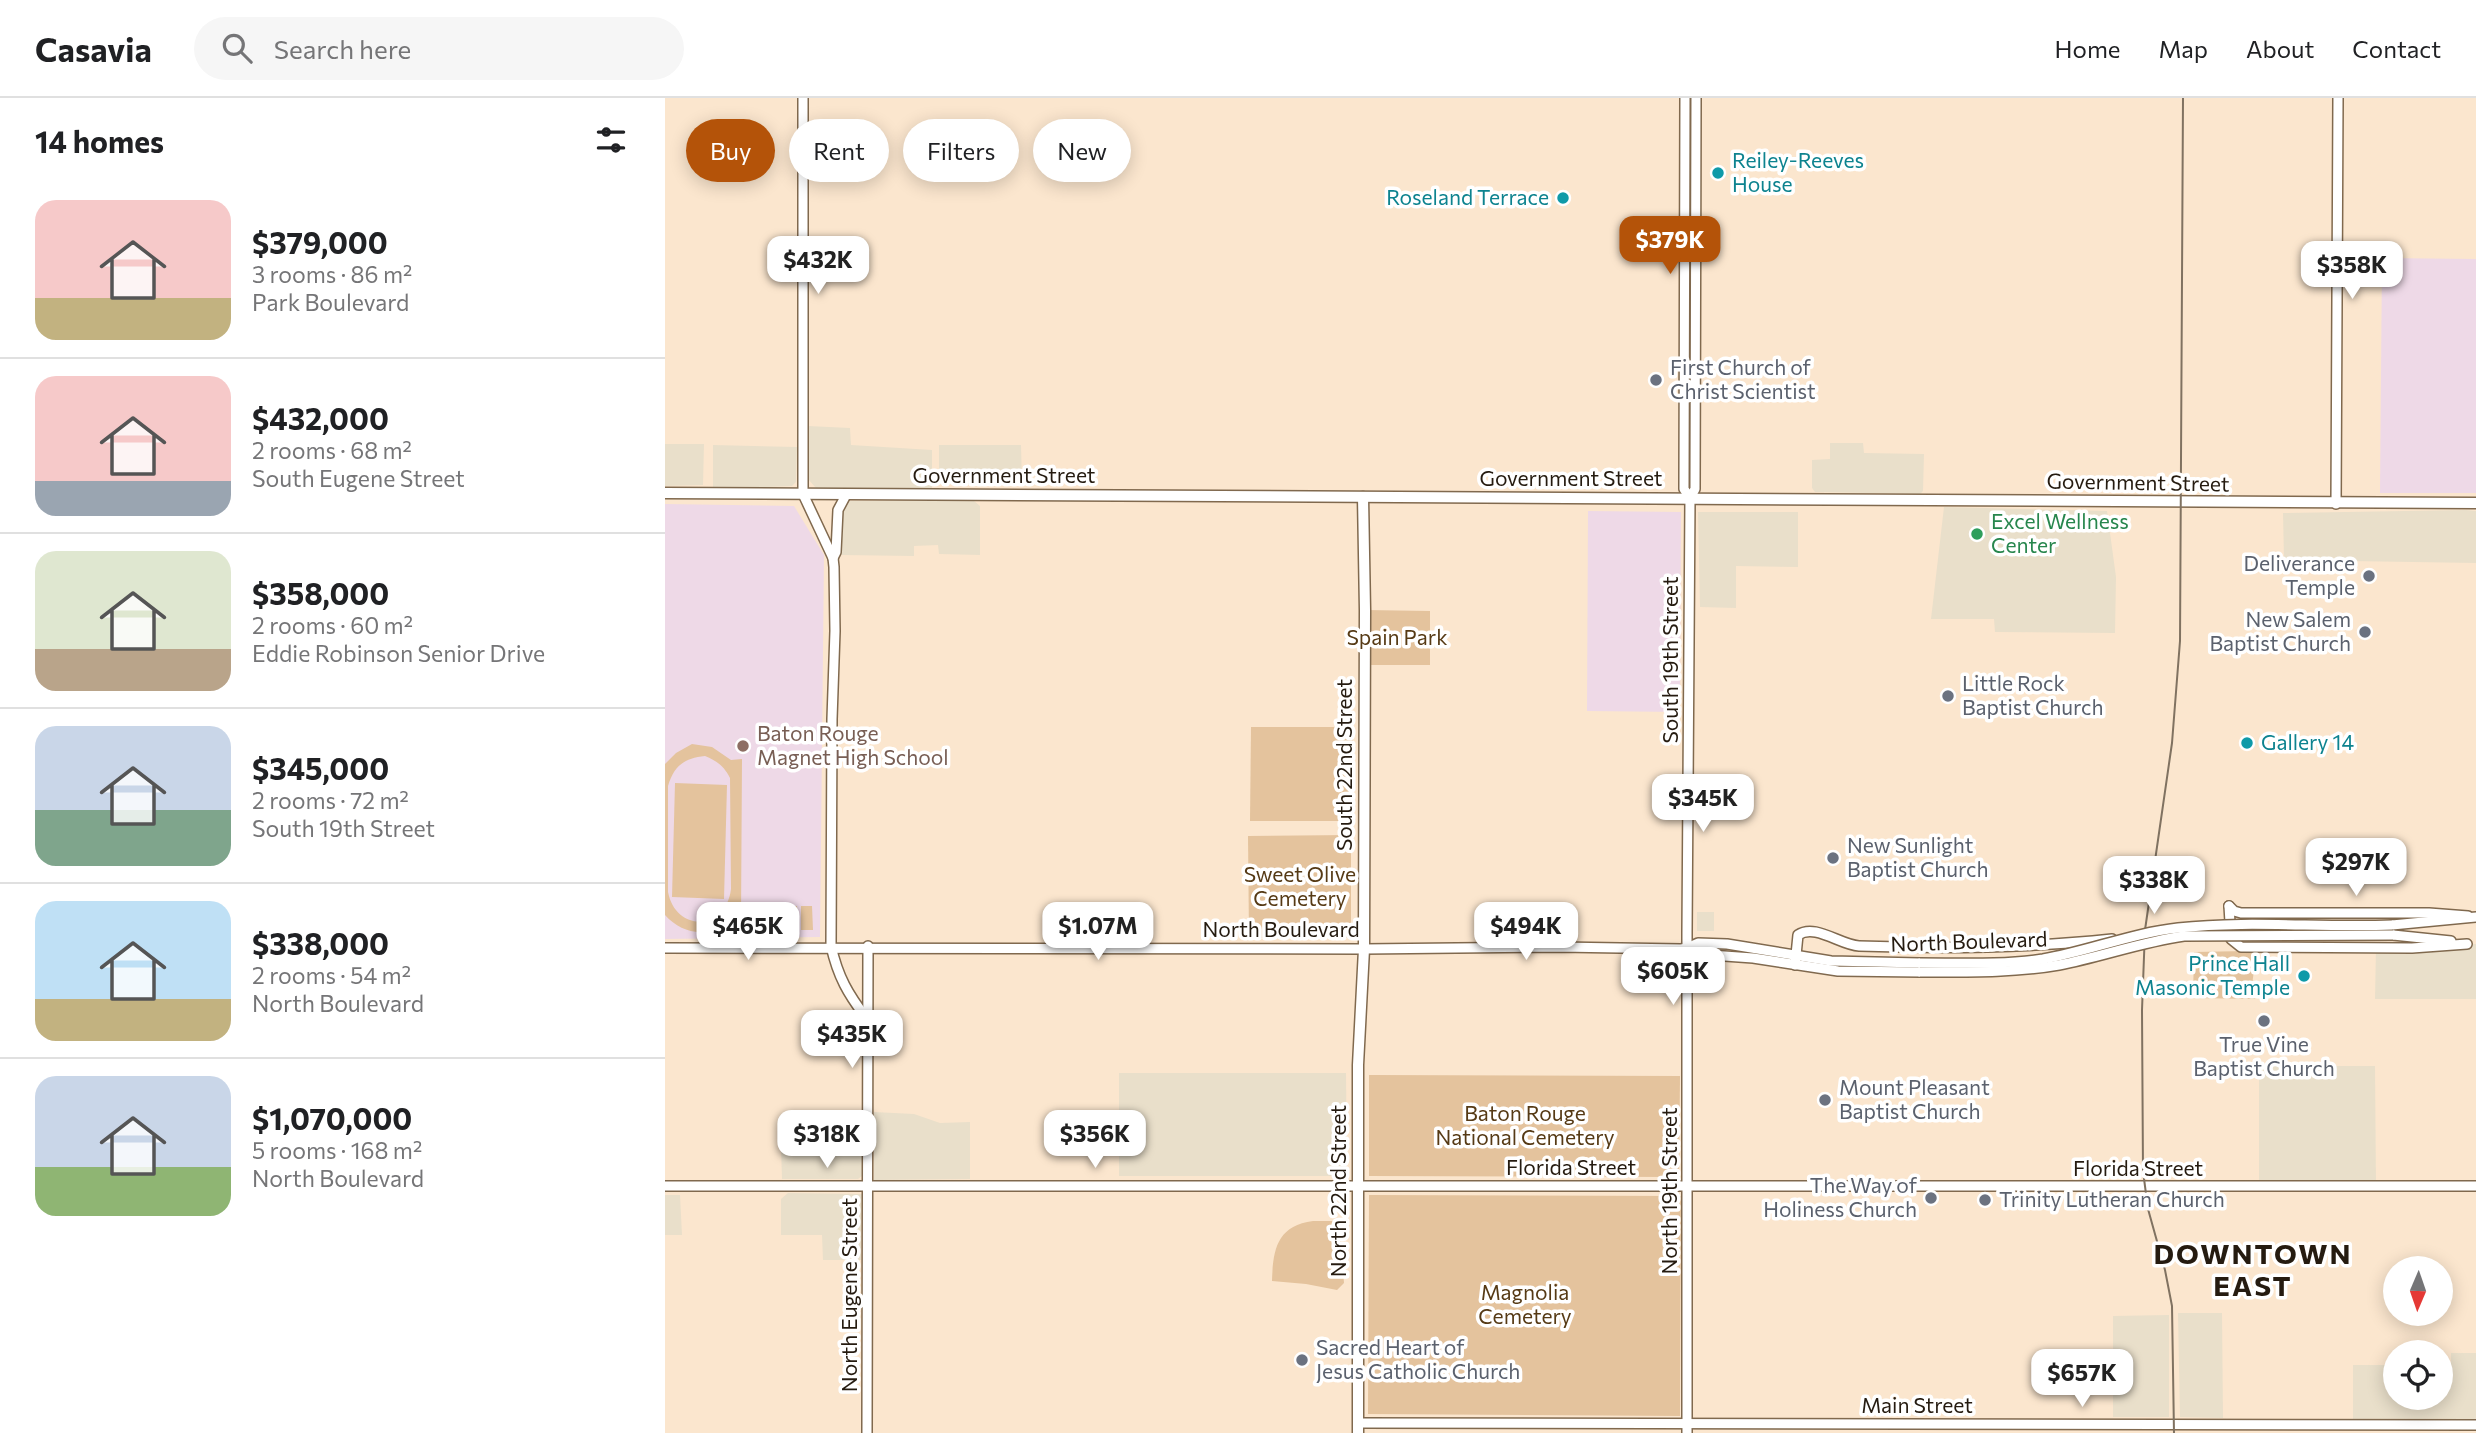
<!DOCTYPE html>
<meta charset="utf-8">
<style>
:root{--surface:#fff;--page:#f6f6f6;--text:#202124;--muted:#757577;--line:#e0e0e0;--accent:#b45309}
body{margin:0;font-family:Commissioner,sans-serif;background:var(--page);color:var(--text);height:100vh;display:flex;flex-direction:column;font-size:26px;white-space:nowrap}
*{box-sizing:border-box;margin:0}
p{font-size:23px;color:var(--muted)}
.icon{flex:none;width:38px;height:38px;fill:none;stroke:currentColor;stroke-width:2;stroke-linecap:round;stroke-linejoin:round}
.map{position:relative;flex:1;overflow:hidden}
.side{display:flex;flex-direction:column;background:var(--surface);width:665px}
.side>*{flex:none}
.guide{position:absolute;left:21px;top:21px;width:665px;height:63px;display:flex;gap:14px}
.needle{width:46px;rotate:182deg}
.tools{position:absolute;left:1718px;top:1158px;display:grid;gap:14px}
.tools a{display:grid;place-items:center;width:70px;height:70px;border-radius:50%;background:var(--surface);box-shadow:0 4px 18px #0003;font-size:35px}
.price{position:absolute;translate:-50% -60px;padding:0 16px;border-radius:14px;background:#fff;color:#222;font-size:23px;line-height:46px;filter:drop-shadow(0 2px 4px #0008)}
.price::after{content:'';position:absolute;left:50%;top:42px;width:21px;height:16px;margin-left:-10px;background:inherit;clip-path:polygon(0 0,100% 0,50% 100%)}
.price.selected{background:var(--accent);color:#fff}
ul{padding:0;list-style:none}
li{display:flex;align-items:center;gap:21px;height:175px;padding:0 35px}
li+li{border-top:2px solid var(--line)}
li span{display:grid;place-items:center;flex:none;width:196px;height:140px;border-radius:21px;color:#555}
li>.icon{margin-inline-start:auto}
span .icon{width:84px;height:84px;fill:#fffc;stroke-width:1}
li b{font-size:30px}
h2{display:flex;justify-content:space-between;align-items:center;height:84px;padding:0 35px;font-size:30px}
.chip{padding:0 24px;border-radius:32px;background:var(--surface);box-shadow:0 4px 18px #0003;font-size:24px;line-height:63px}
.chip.selected{background:var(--accent);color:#fff}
header{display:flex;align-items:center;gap:42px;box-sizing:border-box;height:98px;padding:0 35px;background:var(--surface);border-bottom:2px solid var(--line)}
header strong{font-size:33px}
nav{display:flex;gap:38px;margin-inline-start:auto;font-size:24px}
.search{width:490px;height:63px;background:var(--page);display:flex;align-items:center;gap:18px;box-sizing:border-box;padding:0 24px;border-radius:38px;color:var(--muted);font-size:26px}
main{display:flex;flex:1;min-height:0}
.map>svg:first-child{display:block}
.commercial{fill:#e9dfca}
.education{fill:#eed9e7}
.green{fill:#e4c39d;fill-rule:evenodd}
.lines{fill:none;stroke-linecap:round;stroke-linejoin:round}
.secondary-casing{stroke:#80694e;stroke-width:12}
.primary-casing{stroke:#80694e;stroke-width:13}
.secondary{stroke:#fff;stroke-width:9}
.primary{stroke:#fff;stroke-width:10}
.rail{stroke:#807261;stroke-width:2}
.secondary-bridge-casing{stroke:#80694e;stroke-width:12;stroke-linecap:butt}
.secondary-bridge{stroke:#fff;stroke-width:9}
.culture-dot{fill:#0f9aa8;stroke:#fff;stroke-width:2.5}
.worship-dot{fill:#6b7280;stroke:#fff;stroke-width:2.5}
.leisure-dot{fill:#2e9e5b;stroke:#fff;stroke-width:2.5}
.education-dot{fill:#8d6e63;stroke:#fff;stroke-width:2.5}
.labels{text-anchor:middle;stroke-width:7;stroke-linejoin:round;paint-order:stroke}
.culture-label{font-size:21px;fill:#0d838f;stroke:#fff;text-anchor:start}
.worship-label{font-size:21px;fill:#5b616d;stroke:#fff;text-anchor:start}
.street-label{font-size:21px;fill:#251b10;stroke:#fff}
.leisure-label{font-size:21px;fill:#27864d;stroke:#fff;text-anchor:start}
.park-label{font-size:21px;fill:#563a15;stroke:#fff}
.education-label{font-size:21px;fill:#785e54;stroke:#fff;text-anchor:start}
.district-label{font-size:28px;font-weight:bold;letter-spacing:2px;fill:#251b10;stroke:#fff}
</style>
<header>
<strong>Casavia</strong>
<div class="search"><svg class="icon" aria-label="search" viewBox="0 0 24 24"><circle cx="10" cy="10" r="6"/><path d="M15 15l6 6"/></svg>Search here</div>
<nav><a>Home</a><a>Map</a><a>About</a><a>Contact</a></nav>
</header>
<main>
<section class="side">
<h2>14 homes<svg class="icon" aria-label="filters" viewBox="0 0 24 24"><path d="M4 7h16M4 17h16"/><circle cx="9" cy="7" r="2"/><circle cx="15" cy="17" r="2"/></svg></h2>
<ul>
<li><span style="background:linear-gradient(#f6c9c9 70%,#c2b280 0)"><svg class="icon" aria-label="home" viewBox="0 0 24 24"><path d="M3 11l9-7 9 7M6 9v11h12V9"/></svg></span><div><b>$379,000</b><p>3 rooms · 86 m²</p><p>Park Boulevard</p></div></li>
<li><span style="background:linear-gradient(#f6c9c9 75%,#9aa5b1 0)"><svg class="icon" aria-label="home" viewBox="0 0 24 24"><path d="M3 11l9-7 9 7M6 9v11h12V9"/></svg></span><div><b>$432,000</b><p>2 rooms · 68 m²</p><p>South Eugene Street</p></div></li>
<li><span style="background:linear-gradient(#dfe7d0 70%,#b9a48a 0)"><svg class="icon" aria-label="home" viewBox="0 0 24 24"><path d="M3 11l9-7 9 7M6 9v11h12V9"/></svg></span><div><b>$358,000</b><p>2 rooms · 60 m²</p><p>Eddie Robinson Senior Drive</p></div></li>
<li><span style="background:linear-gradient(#c9d6e8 60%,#7fa58c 0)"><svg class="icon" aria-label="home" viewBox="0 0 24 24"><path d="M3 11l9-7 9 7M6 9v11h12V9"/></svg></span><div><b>$345,000</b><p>2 rooms · 72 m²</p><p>South 19th Street</p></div></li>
<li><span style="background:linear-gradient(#bfe0f5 70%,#c2b280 0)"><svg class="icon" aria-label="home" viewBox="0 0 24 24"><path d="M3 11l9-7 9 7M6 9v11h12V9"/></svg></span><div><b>$338,000</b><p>2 rooms · 54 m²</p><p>North Boulevard</p></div></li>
<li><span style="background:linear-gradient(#c9d6e8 65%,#8fb573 0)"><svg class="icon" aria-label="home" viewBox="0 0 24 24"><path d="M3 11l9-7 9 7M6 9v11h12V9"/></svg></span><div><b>$1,070,000</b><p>5 rooms · 168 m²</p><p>North Boulevard</p></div></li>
</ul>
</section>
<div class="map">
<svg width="1811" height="1335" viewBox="0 0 1811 1335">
<rect width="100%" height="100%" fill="#fbe6ce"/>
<g class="commercial">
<polygon points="143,328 185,330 186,347 267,352 267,392 151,390 143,381"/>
<polygon points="1165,345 1198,345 1199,355 1259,356 1258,393 1255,396 1150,394 1147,390 1147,362 1165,361"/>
<polygon points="0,346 39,346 38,387 0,388"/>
<polygon points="48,347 132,349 131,384 127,388 48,391"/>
<polygon points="274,347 356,347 357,386 274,386"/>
<polygon points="185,403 309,403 315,408 315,457 274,456 273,447 249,448 249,458 176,457 178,408"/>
<polygon points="1279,409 1442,413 1451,479 1450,535 1330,534 1329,521 1266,521"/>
<polygon points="1801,412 1811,413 1811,465 1619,462 1618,415"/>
<polygon points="1033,414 1133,414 1133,469 1071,468 1071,510 1035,509"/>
<rect x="1032" y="814" width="17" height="19"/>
<polygon points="1811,846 1811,901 1710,901 1711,850"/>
<polygon points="1594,968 1710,968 1711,1088 1594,1088"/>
<polygon points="454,975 681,975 682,1078 454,1078"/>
<polygon points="209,1014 249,1016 275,1025 305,1024 305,1081 209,1082"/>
<polygon points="115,1017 158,1018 158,1025 197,1024 198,1077 193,1081 117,1081"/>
<polygon points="123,1095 197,1096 196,1162 158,1162 157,1137 116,1137 116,1101"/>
<polygon points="0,1097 15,1097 17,1137 0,1137"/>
<polygon points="1513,1215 1557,1215 1558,1320 1515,1319"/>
<polygon points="1504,1217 1504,1319 1448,1319 1448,1218"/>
<polygon points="1786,1255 1811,1255 1811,1321 1688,1321 1688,1267 1731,1267 1731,1300 1776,1300 1776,1267 1786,1266"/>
</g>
<g class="education">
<polygon points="1717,160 1811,161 1811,395 1715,395"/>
<polygon points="0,406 129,408 159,457 155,839 0,841"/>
<polygon points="923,413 1016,414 1015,614 922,613"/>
</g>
<g class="green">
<polygon points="700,512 765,513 765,567 699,567"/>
<polygon points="586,629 688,629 687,723 585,723"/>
<path d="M 27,646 L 47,649 L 66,662 L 77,661 L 76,822 L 65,821 C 45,841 18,837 0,817 L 0,666 L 11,655 ZM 40,658 C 52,663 59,668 65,680 L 66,791 C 61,833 11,835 3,794 L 3,688 C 9,668 19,660 40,658 Z"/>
<polygon points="10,685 62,687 59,801 7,799"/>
<polygon points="686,737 686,840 584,840 583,738"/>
<rect x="91" y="808" width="12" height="24"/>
<rect x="106" y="808" width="12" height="24"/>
<polygon points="121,808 132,808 133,832 121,832"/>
<polygon points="136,808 147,808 148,832 136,832"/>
<path d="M 1582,853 L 1588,856 C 1593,871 1583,885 1590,901 L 1528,900 L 1529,854 Z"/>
<polygon points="704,977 1015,978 1014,1079 704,1078"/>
<polygon points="704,1097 1016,1098 1015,1318 703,1316"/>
<path d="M 648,1123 L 674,1123 L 679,1185 L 672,1192 L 641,1186 L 607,1183 C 608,1151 612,1128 648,1123 Z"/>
</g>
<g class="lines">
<defs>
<g id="secondary">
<path d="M 138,0 L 138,396 L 168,460 L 169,469 L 170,533 L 167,621 L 166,848 C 173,879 183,896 202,921"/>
<polyline points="1020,0 1019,391 1025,400"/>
<polyline points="1025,400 1030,391 1031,0"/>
<polyline points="1671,406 1673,0"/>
<polyline points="168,460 171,454 173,412 181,397"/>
<polyline points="1564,808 1566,841 1576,849 1747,850 1802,846"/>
<polyline points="1564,808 1569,813 1576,815 1764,815 1803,818"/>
<polyline points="1727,827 1811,819"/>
<polyline points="1728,837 1786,843"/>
<polyline points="0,850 699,851 895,849 1016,851 1022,850 1033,845 1062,846 1166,863 1255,865"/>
<polyline points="1022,850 1031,856 1088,860 1173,873 1255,874"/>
<path d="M 1130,867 L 1133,837 C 1150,825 1175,847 1194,848 C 1278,851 1363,850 1447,841"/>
<polyline points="0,1088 1811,1088"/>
<polyline points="693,1325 1811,1327"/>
<polyline points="202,1335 203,848"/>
<polyline points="1022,1335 1022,834 1025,400"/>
</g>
<g id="primary">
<polyline points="0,395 1811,405"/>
<polyline points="693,1335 693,967 699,851 700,512 698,399"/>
</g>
</defs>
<use href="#secondary" class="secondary-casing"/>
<use href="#primary" class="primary-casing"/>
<use href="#secondary" class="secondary"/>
<use href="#primary" class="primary"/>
<polyline class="rail" points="1509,1335 1507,1208 1500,1172 1483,1111 1478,1073 1477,912 1480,832 1507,645 1515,543 1518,0"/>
<defs>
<g id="secondary-bridge">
<path d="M 1255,865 C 1296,865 1338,867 1378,861 C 1424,853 1467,835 1513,830 C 1584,822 1656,830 1727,827"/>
<path d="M 1255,874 C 1302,874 1348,875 1394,867 C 1436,859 1476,844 1519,838 L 1728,837"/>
</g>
</defs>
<use href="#secondary-bridge" class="secondary-bridge-casing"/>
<use href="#secondary-bridge" class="secondary-bridge"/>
</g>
<g class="culture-dot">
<circle cx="1053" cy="75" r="7"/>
<circle cx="898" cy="100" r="7"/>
<circle cx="1582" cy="645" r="7"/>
<circle cx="1639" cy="878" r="7"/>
</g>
<g class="worship-dot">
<circle cx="991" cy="282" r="7"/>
<circle cx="1704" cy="478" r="7"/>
<circle cx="1700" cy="534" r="7"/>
<circle cx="1283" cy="598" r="7"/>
<circle cx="1168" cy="760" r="7"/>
<circle cx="1599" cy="923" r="7"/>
<circle cx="1160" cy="1002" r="7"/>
<circle cx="1266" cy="1100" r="7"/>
<circle cx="1320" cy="1102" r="7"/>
<circle cx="637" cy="1262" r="7"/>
</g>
<circle class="leisure-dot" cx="1312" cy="436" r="7"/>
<circle class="education-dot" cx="78" cy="648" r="7"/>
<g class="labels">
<g class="culture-label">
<text x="1067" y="70">Reiley-Reeves<tspan x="1067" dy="24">House</tspan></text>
<text x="884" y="107" text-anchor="end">Roseland Terrace</text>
<text x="1596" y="652">Gallery 14</text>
<text x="1625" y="873" text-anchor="end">Prince Hall<tspan x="1625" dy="24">Masonic Temple</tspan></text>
</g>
<g class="worship-label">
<text x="1005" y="277">First Church of<tspan x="1005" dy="24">Christ Scientist</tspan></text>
<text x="1690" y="473" text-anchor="end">Deliverance<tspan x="1690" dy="24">Temple</tspan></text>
<text x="1686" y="529" text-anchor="end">New Salem<tspan x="1686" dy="24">Baptist Church</tspan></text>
<text x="1297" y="593">Little Rock<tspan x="1297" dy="24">Baptist Church</tspan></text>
<text x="1182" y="755">New Sunlight<tspan x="1182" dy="24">Baptist Church</tspan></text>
<text x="1599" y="954" text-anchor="middle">True Vine<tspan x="1599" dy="24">Baptist Church</tspan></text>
<text x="1174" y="997">Mount Pleasant<tspan x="1174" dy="24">Baptist Church</tspan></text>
<text x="1252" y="1095" text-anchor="end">The Way of<tspan x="1252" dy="24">Holiness Church</tspan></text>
<text x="1334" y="1109">Trinity Lutheran Church</text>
<text x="651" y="1257">Sacred Heart of<tspan x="651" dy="24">Jesus Catholic Church</tspan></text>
</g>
<g class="street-label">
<text x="339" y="385">Government Street</text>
<text x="906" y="388">Government Street</text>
<text transform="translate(1473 385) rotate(1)" y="7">Government Street</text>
<text transform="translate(1006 562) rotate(-90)" y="7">South 19th Street</text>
<text transform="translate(680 667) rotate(-90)" y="7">South 22nd Street</text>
<text x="616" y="839">North Boulevard</text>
<text transform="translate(1304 844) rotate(-2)" y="7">North Boulevard</text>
<text x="906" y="1077">Florida Street</text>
<text x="1473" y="1078">Florida Street</text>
<text transform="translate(674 1093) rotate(-90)" y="7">North 22nd Street</text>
<text transform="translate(1005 1093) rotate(-90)" y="7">North 19th Street</text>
<text transform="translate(185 1197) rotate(-90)" y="7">North Eugene Street</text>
<text x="1252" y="1315">Main Street</text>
</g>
<g class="leisure-label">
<text x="1326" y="431">Excel Wellness<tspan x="1326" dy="24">Center</tspan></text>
</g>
<g class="park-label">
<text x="732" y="547">Spain Park</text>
<text x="635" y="784">Sweet Olive<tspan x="635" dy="24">Cemetery</tspan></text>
<text x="860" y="1023">Baton Rouge<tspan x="860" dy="24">National Cemetery</tspan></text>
<text x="860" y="1202">Magnolia<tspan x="860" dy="24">Cemetery</tspan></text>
</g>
<g class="education-label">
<text x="92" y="643">Baton Rouge<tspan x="92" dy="24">Magnet High School</tspan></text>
</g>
<g class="district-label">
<text x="1588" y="1166">DOWNTOWN<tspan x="1588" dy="32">EAST</tspan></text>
</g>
</g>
</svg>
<div class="tools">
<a><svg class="needle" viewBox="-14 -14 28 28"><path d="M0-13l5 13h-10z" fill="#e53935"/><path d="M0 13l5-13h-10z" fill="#757577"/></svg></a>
<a><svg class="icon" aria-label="locate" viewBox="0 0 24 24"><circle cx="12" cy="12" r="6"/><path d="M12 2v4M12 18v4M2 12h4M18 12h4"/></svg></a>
</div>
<b class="price selected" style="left:1005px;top:178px">$379K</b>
<b class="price" style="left:153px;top:198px">$432K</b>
<b class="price" style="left:1687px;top:203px">$358K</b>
<b class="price" style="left:1038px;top:736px">$345K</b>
<b class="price" style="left:1691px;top:800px">$297K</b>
<b class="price" style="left:1489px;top:818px">$338K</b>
<b class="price" style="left:83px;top:864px">$465K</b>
<b class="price" style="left:433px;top:864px">$1.07M</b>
<b class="price" style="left:861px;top:864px">$494K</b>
<b class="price" style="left:1008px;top:909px">$605K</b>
<b class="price" style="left:187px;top:972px">$435K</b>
<b class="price" style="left:162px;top:1072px">$318K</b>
<b class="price" style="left:430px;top:1072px">$356K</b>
<b class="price" style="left:1417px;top:1311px">$657K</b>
<div class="guide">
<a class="chip selected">Buy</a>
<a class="chip">Rent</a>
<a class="chip">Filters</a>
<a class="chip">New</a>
</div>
</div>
</main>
